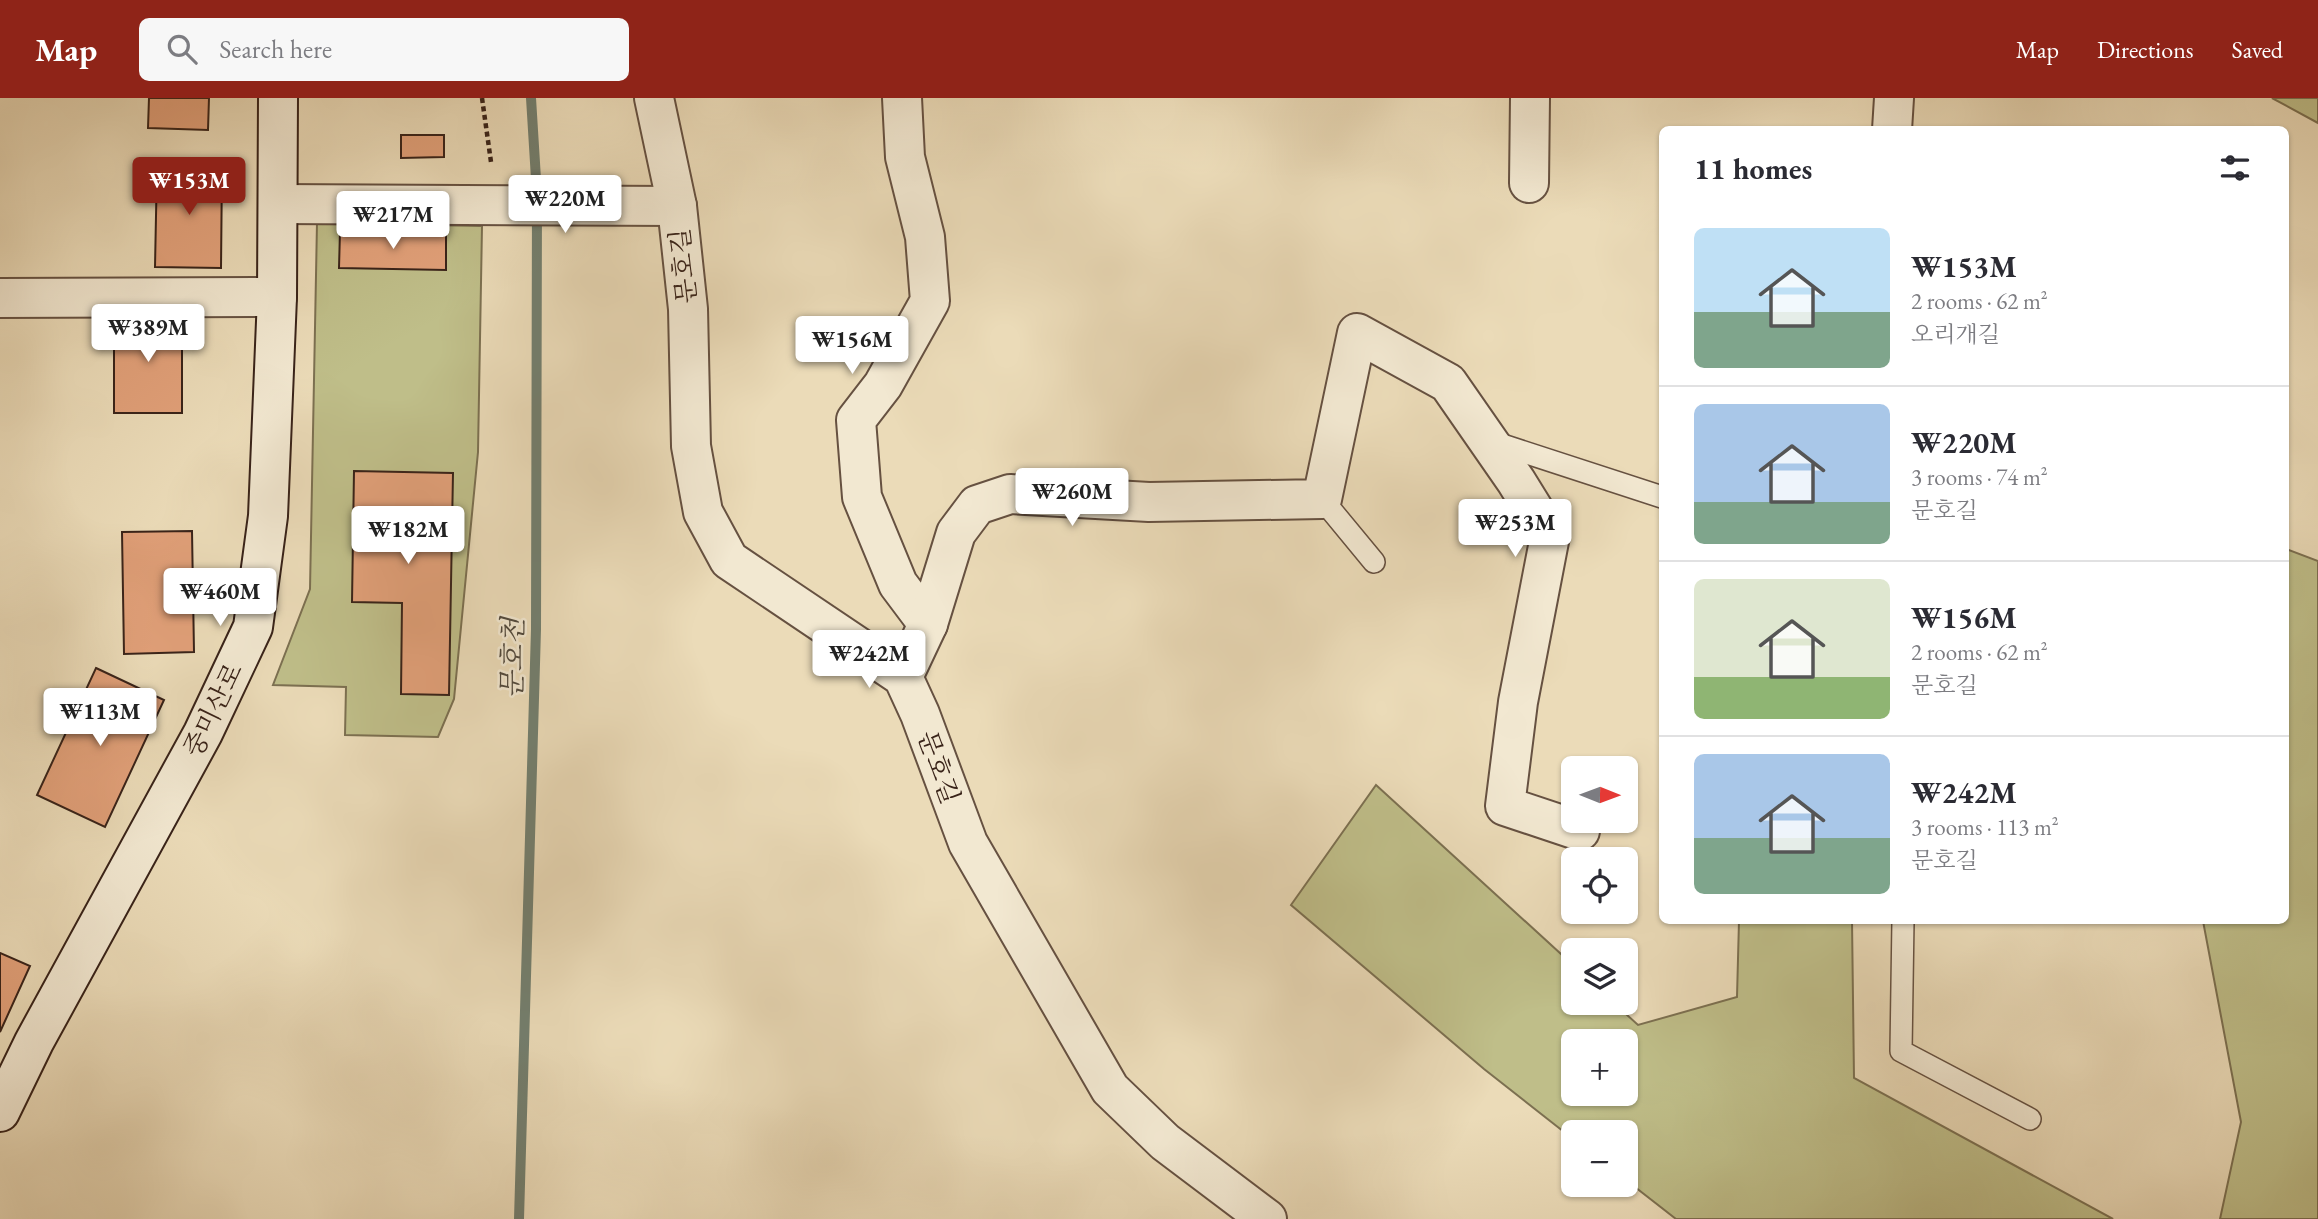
<!DOCTYPE html>
<meta charset="utf-8">
<style>
:root{--surface:#fff;--page:#f7f7f7;--text:#2b2b33;--muted:#7c7c81;--line:#e1e1e2;--accent:#8f2418}
body{margin:0;font-family:"EB Garamond","Noto Serif KR",serif;background:var(--page);color:var(--text);height:100vh;display:flex;flex-direction:column;font-size:26px;white-space:nowrap}
*{box-sizing:border-box;margin:0}
p{font-size:23px;color:var(--muted)}
.icon{flex:none;width:38px;height:38px;fill:none;stroke:currentColor;stroke-width:2;stroke-linecap:round;stroke-linejoin:round}
.map{position:relative;flex:1;overflow:hidden}
.sheet{position:absolute;left:1659px;top:28px;width:630px;height:798px;display:flex;flex-direction:column;background:var(--surface);border-radius:10px;box-shadow:0 2px 5px #0004}
.sheet>*{flex:none}
.needle{width:46px;rotate:91deg}
.tools{position:absolute;left:1561px;top:658px;display:grid;gap:14px}
.tools a{display:grid;place-items:center;width:77px;height:77px;border-radius:10px;background:var(--surface);box-shadow:0 2px 5px #0004;font-size:35px}
.price{position:absolute;translate:-50% -60px;padding:0 16px;border-radius:7px;background:#fff;color:#222;font-size:23px;line-height:46px;filter:drop-shadow(0 2px 4px #0008)}
.price::after{content:'';position:absolute;left:50%;top:42px;width:21px;height:16px;margin-left:-10px;background:inherit;clip-path:polygon(0 0,100% 0,50% 100%)}
.price.selected{background:var(--accent);color:#fff}
ul{padding:0;list-style:none}
li{display:flex;align-items:center;gap:21px;height:175px;padding:0 35px}
li+li{border-top:2px solid var(--line)}
li span{display:grid;place-items:center;flex:none;width:196px;height:140px;border-radius:10px;color:#555}
li>.icon{margin-inline-start:auto}
span .icon{width:84px;height:84px;fill:#fffc;stroke-width:1}
li b{font-size:30px}
h2{display:flex;justify-content:space-between;align-items:center;height:84px;padding:0 35px;font-size:30px}
header{display:flex;align-items:center;gap:42px;box-sizing:border-box;height:98px;padding:0 35px;background:var(--accent);color:#fff}
header strong{font-size:33px}
nav{display:flex;gap:38px;margin-inline-start:auto;font-size:24px}
.search{width:490px;height:63px;background:var(--page);display:flex;align-items:center;gap:18px;box-sizing:border-box;padding:0 24px;border-radius:10px;color:var(--muted);font-size:26px}
.map>svg:first-child{display:block}
.green{fill:#bfbe89;stroke:#7c7051;stroke-width:2;fill-rule:evenodd}
.lines{fill:none;stroke-linecap:round;stroke-linejoin:round}
.stream{stroke:#737f6f;stroke-width:10}
.building{fill:#e1a079;stroke:#392319;stroke-width:2}
.lane-casing{stroke:#665141;stroke-width:24}
.street-casing{stroke:#665141;stroke-width:42}
.secondary-casing{stroke:#392319;stroke-width:42}
.path{stroke:#392319;stroke-width:4.5;stroke-dasharray:5 3.5;stroke-linecap:butt}
.lane{stroke:#f2e8d1;stroke-width:21}
.street{stroke:#f2e8d1;stroke-width:38}
.secondary{stroke:#f2e8d1;stroke-width:38}
.labels{text-anchor:middle;stroke-width:5;stroke-linejoin:round;paint-order:stroke}
.street-label{font-size:26px;fill:#392319;stroke:#f2e8d1}
.water-label{font-size:28px;font-style:italic;fill:#51493d;stroke:#f2e8d1}
</style>
<header>
<strong>Map</strong>
<div class="search"><svg class="icon" aria-label="search" viewBox="0 0 24 24"><circle cx="10" cy="10" r="6"/><path d="M15 15l6 6"/></svg>Search here</div>
<nav><a>Map</a><a>Directions</a><a>Saved</a></nav>
</header>
<div class="map">
<svg width="2318" height="1121" viewBox="0 0 2318 1121">
<rect width="100%" height="100%" fill="#ebdbb8"/>
<filter id="stains"><feTurbulence type="fractalNoise" baseFrequency=".00286" numOctaves="4"/><feColorMatrix values="0 0 0 0 .2 0 0 0 0 .09 0 0 0 0 .02 0 0 0 .5 -.17"/></filter>
<radialGradient id="worn" r=".72"><stop offset=".6" stop-color="#630" stop-opacity="0"/><stop offset="1" stop-color="#630" stop-opacity=".3"/></radialGradient>
<g class="green">
<polygon points="2272,0 2318,0 2318,25"/>
<polygon points="317,125 482,128 478,354 454,601 438,639 345,637 346,589 273,587 310,491"/>
<polygon points="2286,451 2318,463 2318,1121 2220,1121 2241,1024 2203,823 2286,822"/>
<path d="M 1376,687 L 1573,867 L 1573,905 L 1614,905 L 1638,927 L 1737,899 L 1739,823 L 1852,823 L 1854,980 L 2113,1121 L 1676,1121 L 1626,1082 L 1626,1034 L 1573,1034 L 1573,1041 L 1484,971 L 1291,807 ZM 1573,943 L 1626,943 L 1626,996 L 1573,996 Z"/>
</g>
<g class="lines">
<polyline class="stream" points="519,1121 536,531 537,97 531,0"/>
</g>
<g class="building">
<polygon points="149,0 209,0 208,32 148,30"/>
<polygon points="401,37 444,37 444,59 401,60"/>
<polygon points="157,67 222,68 221,170 155,169"/>
<polygon points="340,133 446,135 446,172 339,170"/>
<rect x="114" y="216" width="68" height="99"/>
<polygon points="354,373 453,375 449,597 401,596 402,505 352,504"/>
<polygon points="192,433 194,554 124,556 122,434"/>
<polygon points="96,570 164,602 105,729 37,697"/>
<polygon points="0,855 30,868 0,934"/>
</g>
<g class="lines">
<defs>
<g id="lane">
<polyline points="1490,343 1662,399"/>
<polyline points="1322,401 1374,464"/>
<polyline points="1903,822 1901,953 2030,1021"/>
</g>
<g id="street">
<polyline points="654,0 677,108 688,211 691,348 703,414 729,462 903,579 920,616 968,745 1110,991 1165,1044 1267,1121"/>
<polyline points="902,0 905,59 925,139 930,203 883,287 856,322 862,399 898,486 928,526"/>
<polyline points="1892,32 1894,0"/>
<polyline points="1529,85 1530,0"/>
<polyline points="278,106 677,108"/>
<polyline points="0,200 277,199"/>
<polyline points="903,579 928,526 956,435 977,407 1010,396 1149,404 1322,401 1357,235 1448,285 1516,383 1550,438 1518,604 1505,708 1580,733"/>
</g>
<polyline id="secondary" points="0,1014 34,944 203,635 253,529 268,418 277,199 278,0"/>
</defs>
<use href="#lane" class="lane-casing"/>
<use href="#street" class="street-casing"/>
<use href="#secondary" class="secondary-casing"/>
<polyline class="path" points="482,0 491,64"/>
<use href="#lane" class="lane"/>
<use href="#street" class="street"/>
<use href="#secondary" class="secondary"/>
</g>
<g class="labels">
<g class="street-label">
<text transform="translate(683 168) rotate(-96)" y="9">문호길</text>
<text transform="translate(213 612) rotate(-64)" y="9">중미산로</text>
<text transform="translate(939 669) rotate(70)" y="9">문호길</text>
</g>
<g class="water-label">
<text transform="translate(512 560) rotate(-89)" y="10">문호천</text>
</g>
</g>
<rect width="100%" height="100%" filter="url(#stains)"/>
<rect width="100%" height="100%" fill="url(#worn)"/>
</svg>
<div class="tools">
<a><svg class="needle" viewBox="-14 -14 28 28"><path d="M0-13l5 13h-10z" fill="#e53935"/><path d="M0 13l5-13h-10z" fill="#7c7c81"/></svg></a>
<a><svg class="icon" aria-label="locate" viewBox="0 0 24 24"><circle cx="12" cy="12" r="6"/><path d="M12 2v4M12 18v4M2 12h4M18 12h4"/></svg></a>
<a><svg class="icon" aria-label="layers" viewBox="0 0 24 24"><path d="M12 4l9 5-9 5-9-5zM3 14l9 5 9-5"/></svg></a>
<a>+</a>
<a>−</a>
</div>
<b class="price selected" style="left:189px;top:119px">₩153M</b>
<b class="price" style="left:565px;top:137px">₩220M</b>
<b class="price" style="left:393px;top:153px">₩217M</b>
<b class="price" style="left:148px;top:266px">₩389M</b>
<b class="price" style="left:852px;top:278px">₩156M</b>
<b class="price" style="left:1072px;top:430px">₩260M</b>
<b class="price" style="left:1515px;top:461px">₩253M</b>
<b class="price" style="left:408px;top:468px">₩182M</b>
<b class="price" style="left:220px;top:530px">₩460M</b>
<b class="price" style="left:869px;top:592px">₩242M</b>
<b class="price" style="left:100px;top:650px">₩113M</b>
<section class="sheet">
<h2>11 homes<svg class="icon" aria-label="filters" viewBox="0 0 24 24"><path d="M4 7h16M4 17h16"/><circle cx="9" cy="7" r="2"/><circle cx="15" cy="17" r="2"/></svg></h2>
<ul>
<li><span style="background:linear-gradient(#bfe0f5 60%,#7fa58c 0)"><svg class="icon" aria-label="home" viewBox="0 0 24 24"><path d="M3 11l9-7 9 7M6 9v11h12V9"/></svg></span><div><b>₩153M</b><p>2 rooms · 62 m²</p><p>오리개길</p></div></li>
<li><span style="background:linear-gradient(#a9c7e8 70%,#7fa58c 0)"><svg class="icon" aria-label="home" viewBox="0 0 24 24"><path d="M3 11l9-7 9 7M6 9v11h12V9"/></svg></span><div><b>₩220M</b><p>3 rooms · 74 m²</p><p>문호길</p></div></li>
<li><span style="background:linear-gradient(#dfe7d0 70%,#8fb573 0)"><svg class="icon" aria-label="home" viewBox="0 0 24 24"><path d="M3 11l9-7 9 7M6 9v11h12V9"/></svg></span><div><b>₩156M</b><p>2 rooms · 62 m²</p><p>문호길</p></div></li>
<li><span style="background:linear-gradient(#a9c7e8 60%,#7fa58c 0)"><svg class="icon" aria-label="home" viewBox="0 0 24 24"><path d="M3 11l9-7 9 7M6 9v11h12V9"/></svg></span><div><b>₩242M</b><p>3 rooms · 113 m²</p><p>문호길</p></div></li>
</ul>
</section>
</div>
